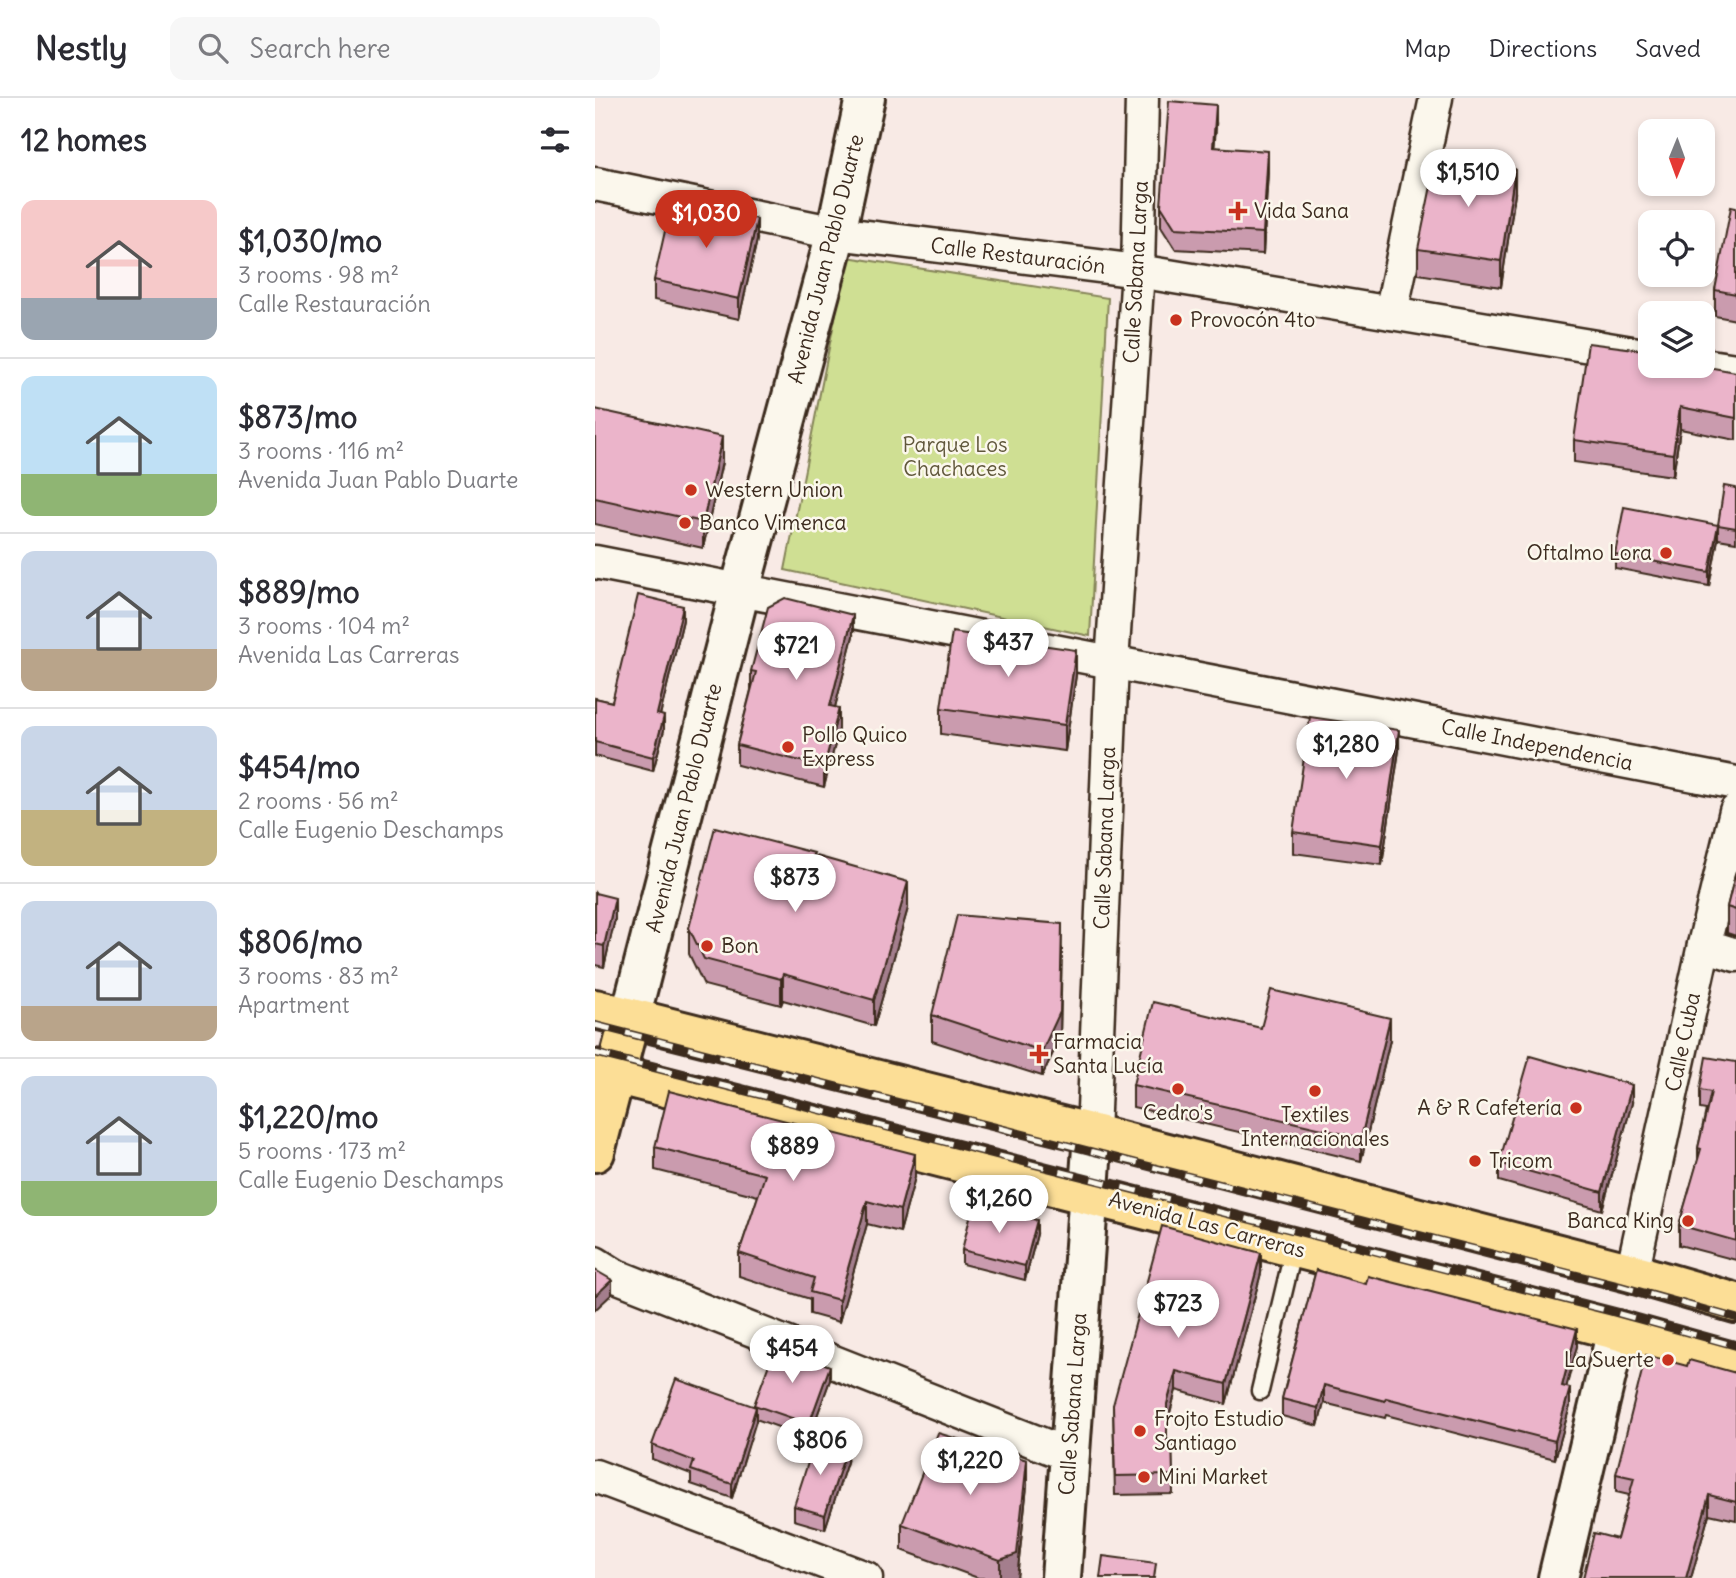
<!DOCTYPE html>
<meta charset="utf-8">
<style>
:root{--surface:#fff;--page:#f7f7f7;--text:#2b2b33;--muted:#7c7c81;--line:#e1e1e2;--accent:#c8321e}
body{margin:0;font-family:Delius,sans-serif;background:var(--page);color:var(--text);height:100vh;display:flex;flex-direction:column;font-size:26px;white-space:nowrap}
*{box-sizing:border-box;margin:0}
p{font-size:23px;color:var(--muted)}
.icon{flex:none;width:38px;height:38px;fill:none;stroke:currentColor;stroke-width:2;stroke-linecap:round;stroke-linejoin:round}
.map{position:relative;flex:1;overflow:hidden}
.panel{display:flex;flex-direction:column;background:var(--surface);width:595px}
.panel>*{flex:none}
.needle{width:46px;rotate:181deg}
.tools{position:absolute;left:1043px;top:21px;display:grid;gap:14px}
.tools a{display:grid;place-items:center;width:77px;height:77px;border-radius:14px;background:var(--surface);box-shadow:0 4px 10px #0003;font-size:35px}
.price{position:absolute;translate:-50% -60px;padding:0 16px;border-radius:24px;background:#fff;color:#222;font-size:23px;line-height:46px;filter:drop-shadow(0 2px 4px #0008)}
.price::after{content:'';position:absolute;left:50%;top:42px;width:21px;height:16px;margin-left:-10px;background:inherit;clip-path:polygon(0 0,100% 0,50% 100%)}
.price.on{background:var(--accent);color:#fff}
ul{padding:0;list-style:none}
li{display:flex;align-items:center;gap:21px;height:175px;padding:0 21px}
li+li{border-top:2px solid var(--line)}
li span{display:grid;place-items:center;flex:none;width:196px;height:140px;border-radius:14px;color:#555}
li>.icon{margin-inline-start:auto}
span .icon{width:84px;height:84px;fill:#fffc;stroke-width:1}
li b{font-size:30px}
h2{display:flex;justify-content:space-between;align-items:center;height:84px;padding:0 21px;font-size:30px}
header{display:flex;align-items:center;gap:42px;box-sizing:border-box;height:98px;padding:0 35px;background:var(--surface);border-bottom:2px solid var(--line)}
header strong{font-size:33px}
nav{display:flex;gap:38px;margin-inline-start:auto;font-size:24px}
.search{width:490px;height:63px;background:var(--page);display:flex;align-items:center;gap:18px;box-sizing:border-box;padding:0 24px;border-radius:14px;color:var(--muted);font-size:26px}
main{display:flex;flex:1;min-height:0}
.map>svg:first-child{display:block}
.green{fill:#cfdf93;stroke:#858458;stroke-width:2}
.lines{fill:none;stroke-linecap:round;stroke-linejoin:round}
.lane-casing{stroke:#3b2a1e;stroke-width:21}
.street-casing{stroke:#3b2a1e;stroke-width:37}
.secondary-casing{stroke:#3b2a1e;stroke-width:44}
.primary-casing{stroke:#3b2a1e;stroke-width:44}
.lane{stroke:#fbf7ec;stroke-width:16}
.street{stroke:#fbf7ec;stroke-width:32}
.secondary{stroke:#fbf7ec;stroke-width:38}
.primary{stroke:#fcde96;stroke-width:38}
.rail-casing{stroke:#3b2a1e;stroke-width:8}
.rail{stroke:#fbf7ec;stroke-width:5;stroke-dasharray:16;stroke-linecap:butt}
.wall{fill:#ca9bae;stroke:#3b2a1e;stroke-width:2}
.shaded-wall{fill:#a47e8d;stroke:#3b2a1e;stroke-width:2}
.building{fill:#ebb4ca;stroke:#3b2a1e;stroke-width:2}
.poi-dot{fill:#c8321e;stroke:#fbf7ec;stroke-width:2.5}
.labels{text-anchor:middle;stroke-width:5;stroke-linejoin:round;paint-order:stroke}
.poi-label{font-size:21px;fill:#3b2a1e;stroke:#fbf7ec;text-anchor:start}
.street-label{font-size:21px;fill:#3b2a1e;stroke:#fbf7ec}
.park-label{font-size:21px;fill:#60573b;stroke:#fbf7ec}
</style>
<header>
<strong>Nestly</strong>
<div class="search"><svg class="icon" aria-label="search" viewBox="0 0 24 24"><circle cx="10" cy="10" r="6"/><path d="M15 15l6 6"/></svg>Search here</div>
<nav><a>Map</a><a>Directions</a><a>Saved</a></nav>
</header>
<main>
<section class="panel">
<h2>12 homes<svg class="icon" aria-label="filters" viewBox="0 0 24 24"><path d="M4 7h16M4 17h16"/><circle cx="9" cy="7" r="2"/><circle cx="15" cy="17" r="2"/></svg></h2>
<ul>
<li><span style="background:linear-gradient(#f6c9c9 70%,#9aa5b1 0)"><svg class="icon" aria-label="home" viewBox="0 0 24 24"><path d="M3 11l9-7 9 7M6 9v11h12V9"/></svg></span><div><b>$1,030/mo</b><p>3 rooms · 98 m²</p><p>Calle Restauración</p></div></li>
<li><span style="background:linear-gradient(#bfe0f5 70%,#8fb573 0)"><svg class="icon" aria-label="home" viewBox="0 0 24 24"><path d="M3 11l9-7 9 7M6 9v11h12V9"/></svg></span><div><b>$873/mo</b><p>3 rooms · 116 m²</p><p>Avenida Juan Pablo Duarte</p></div></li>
<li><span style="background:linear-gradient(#c9d6e8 70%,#b9a48a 0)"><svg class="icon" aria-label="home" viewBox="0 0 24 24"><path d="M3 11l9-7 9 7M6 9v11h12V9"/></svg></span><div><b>$889/mo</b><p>3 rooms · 104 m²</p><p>Avenida Las Carreras</p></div></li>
<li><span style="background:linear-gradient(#c9d6e8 60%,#c2b280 0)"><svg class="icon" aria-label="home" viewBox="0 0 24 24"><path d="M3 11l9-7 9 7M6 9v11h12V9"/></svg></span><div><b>$454/mo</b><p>2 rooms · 56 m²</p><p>Calle Eugenio Deschamps</p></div></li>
<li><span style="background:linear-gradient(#c9d6e8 75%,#b9a48a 0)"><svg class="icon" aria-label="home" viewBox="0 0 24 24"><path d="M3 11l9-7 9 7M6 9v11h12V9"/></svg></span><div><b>$806/mo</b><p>3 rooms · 83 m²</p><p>Apartment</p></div></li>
<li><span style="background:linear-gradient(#c9d6e8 75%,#8fb573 0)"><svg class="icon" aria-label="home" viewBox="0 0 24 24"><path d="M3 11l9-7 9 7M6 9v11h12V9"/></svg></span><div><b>$1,220/mo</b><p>5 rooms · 173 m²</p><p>Calle Eugenio Deschamps</p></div></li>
</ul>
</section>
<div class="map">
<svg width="1141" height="1480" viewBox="0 0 1141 1480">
<rect width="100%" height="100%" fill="#f8eae5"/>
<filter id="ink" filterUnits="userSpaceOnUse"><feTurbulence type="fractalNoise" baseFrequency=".0143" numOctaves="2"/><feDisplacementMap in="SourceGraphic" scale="14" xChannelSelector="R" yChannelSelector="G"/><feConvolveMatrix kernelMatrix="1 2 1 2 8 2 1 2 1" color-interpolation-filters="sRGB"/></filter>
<g filter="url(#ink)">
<polygon class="green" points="252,159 513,200 495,538 190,472"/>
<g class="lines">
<defs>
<polyline id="lane" points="665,1293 699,1150"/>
<g id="street">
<polyline points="0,86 241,135 543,173 1055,258"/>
<polyline points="796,215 841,0"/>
<polyline points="1108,267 1141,272"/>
<polyline points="0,464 1141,685"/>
<polyline points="1109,847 1141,857"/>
<polyline points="498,1036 517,565 543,173 547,0"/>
<polyline points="0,1165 21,1178 474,1357"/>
<polyline points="1037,1175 1109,847 1141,713"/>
<polyline points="0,1378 271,1480"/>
</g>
<g id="secondary">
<polyline points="35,920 145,492 241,135 270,0"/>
<polyline points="466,1480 498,1036"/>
<polyline points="963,1480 1022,1232"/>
</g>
<g id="primary">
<polyline points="0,911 498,1036 1037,1175 1141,1205"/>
<polyline points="0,971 1022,1232 1141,1265"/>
<polyline points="0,1054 35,920"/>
</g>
</defs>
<use href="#lane" class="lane-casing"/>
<use href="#street" class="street-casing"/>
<use href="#secondary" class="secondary-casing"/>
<use href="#primary" class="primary-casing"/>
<use href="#lane" class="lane"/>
<use href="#street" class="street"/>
<use href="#secondary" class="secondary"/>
<use href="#primary" class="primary"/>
<defs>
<g id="rail">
<polyline points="0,927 1025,1188 1141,1220"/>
<polyline points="0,955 1014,1213 1141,1248"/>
</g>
</defs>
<use href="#rail" class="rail-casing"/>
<use href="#rail" class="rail"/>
</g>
<g class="wall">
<polygon points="621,28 619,49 673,73 668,156 580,151 566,129 566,108"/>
<polygon points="920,96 906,189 823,176 823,151"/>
<polygon points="1141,110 1141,222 1120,218 1120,192"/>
<polygon points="162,142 144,221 59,202 59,182"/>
<polygon points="1055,268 1141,274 1141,342 1085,331 1078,378 979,364 979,342"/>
<polygon points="0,311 127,364 108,450 0,426"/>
<polygon points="1141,390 1141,444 1123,441 1114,488 1020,470 1020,456 1123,427"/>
<polygon points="88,522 65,617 69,632 58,673 0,658 0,600 17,604"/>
<polygon points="258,538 240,609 244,631 229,689 142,667 142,647 156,592 156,573"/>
<polygon points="481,577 470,653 346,636 346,610"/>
<polygon points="804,652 787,767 698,755 698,734"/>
<polygon points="219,757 313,810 279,928 188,902 186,907 109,887 94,856 94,830"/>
<polygon points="1141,773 1141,838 1132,835 1132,809"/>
<polygon points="0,795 20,821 9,869 0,867"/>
<polygon points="467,851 465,940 447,978 337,943 337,917"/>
<polygon points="666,930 795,942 766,1063 538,1009 538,987"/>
<polygon points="1141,964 1141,1162 1084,1147 1084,1127 1103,1063 1103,1050 1111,1012 1105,1011 1105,992"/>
<polygon points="1037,1005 1007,1112 904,1083 904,1065"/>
<polygon points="60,1049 320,1079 305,1134 272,1126 244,1224 215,1216 215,1201 144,1178 144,1155 163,1098 60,1072"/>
<polygon points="442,1136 430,1182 367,1166 367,1152"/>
<polygon points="721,1172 982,1248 971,1289 975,1308 960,1361 791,1317 790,1320 729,1305 723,1328 687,1318 687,1301"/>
<polygon points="666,1175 631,1306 581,1292 572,1326 572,1342 577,1342 578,1396 520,1397 518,1307"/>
<polygon points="1092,1268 1141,1275 1141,1422 1114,1416 1096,1480 988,1480 1022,1441 1034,1397 1021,1394 1021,1376"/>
<polygon points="235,1282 214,1340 161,1321 137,1400 96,1386 96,1376 57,1361 57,1347 159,1309 159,1307"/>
<polygon points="252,1364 230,1431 199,1422 199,1408"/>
<polygon points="432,1388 422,1480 383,1480 307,1452 307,1426"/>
</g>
<g class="shaded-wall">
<polygon points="621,7 621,28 618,69 618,49"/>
<polygon points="673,53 673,73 668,156 668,135"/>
<polygon points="920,71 920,96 906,189 906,163"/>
<polygon points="162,121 162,142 144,221 144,201"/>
<polygon points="1085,309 1085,331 1078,378 1078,356"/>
<polygon points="127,339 127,364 108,450 108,424"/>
<polygon points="1123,427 1123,441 1114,488 1114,474"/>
<polygon points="88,508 88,522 62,630 62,616"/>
<polygon points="258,517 258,538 235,629 235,608"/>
<polygon points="481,552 481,577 470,653 470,627"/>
<polygon points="244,610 244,631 229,689 229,669"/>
<polygon points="69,618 69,632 58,673 58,659"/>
<polygon points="804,632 804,652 787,767 787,747"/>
<polygon points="313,784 313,810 279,928 279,902"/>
<polygon points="20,800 20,821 9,869 9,848"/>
<polygon points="467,826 465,940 447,978 447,953"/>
<polygon points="188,876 188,902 186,907 186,881"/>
<polygon points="795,920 795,942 766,1063 766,1040"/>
<polygon points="1037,987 1037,1005 1007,1112 1007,1094"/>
<polygon points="320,1056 320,1079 305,1134 305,1112"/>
<polygon points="272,1103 272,1126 244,1224 244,1202"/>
<polygon points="442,1122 442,1136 430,1182 430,1168"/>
<polygon points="666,1155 666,1175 631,1306 631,1286"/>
<polygon points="17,1182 17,1196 0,1212 0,1198"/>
<polygon points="982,1231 982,1248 967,1306 967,1288"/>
<polygon points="235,1268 235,1282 214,1340 214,1326"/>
<polygon points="581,1273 581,1292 572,1326 572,1306"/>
<polygon points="729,1287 729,1305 723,1328 723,1310"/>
<polygon points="975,1290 975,1308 960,1361 960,1343"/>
<polygon points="161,1309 161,1323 137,1400 137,1386"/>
<polygon points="252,1350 252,1364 230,1431 230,1417"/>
<polygon points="432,1362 432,1388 422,1480 405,1480 405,1462"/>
<polygon points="1114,1397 1114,1416 1096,1480 1091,1480"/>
</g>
<g class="building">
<polygon points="574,3 621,7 618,49 673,53 668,135 580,130 566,108"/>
<polygon points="842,59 920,71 906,163 823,151"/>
<polygon points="77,102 162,121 144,201 59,182"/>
<polygon points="1136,109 1141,110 1141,196 1120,192"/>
<polygon points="993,245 1055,253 1055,268 1107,268 1141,274 1141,320 1085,309 1078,356 979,342"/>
<polygon points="0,311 127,339 108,424 0,400"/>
<polygon points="1129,388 1141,390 1141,430 1123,427"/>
<polygon points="1029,409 1123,427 1114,474 1020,456"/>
<polygon points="43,497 88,508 62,616 69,618 58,659 0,644 0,600 17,604"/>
<polygon points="190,500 258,517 235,608 244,610 229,669 142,647 161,574 156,573 173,509"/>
<polygon points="357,534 481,552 470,627 346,610"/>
<polygon points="715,619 804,632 787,747 698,734"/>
<polygon points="120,729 219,755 218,757 313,784 279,902 188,876 186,881 109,861 94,830"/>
<polygon points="1141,773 1141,812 1132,809"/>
<polygon points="0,795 20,800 9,848 0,846"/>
<polygon points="362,817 467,826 465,914 447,953 337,917"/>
<polygon points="676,892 795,920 766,1040 538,987 558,904 666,930"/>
<polygon points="935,958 1037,987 1007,1094 904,1065"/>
<polygon points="1111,959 1141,964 1141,1143 1084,1127 1106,1051 1103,1050 1116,994 1105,992"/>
<polygon points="74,993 320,1056 305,1112 272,1103 244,1202 215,1194 219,1180 144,1155 170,1077 60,1049"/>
<polygon points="378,1107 442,1122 430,1168 367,1152"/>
<polygon points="567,1128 666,1155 631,1286 581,1273 572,1306 572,1342 577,1342 578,1377 520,1378 518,1307"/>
<polygon points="0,1172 17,1182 0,1198"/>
<polygon points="721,1172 771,1186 773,1178 982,1231 967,1288 975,1290 960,1343 791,1300 790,1303 729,1287 723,1310 687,1301"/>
<polygon points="181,1247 235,1268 214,1326 159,1307"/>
<polygon points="1051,1257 1092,1268 1094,1262 1141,1275 1141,1404 1114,1397 1091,1480 988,1480 999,1435 1022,1441 1039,1380 1021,1376"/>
<polygon points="81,1281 161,1309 137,1386 96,1372 99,1363 57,1347"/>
<polygon points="343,1335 432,1362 422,1456 405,1462 307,1426"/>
<polygon points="221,1340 252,1350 230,1417 199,1408"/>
<polygon points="508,1458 561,1465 559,1480 505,1480"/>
</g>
</g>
<g class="poi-dot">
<path d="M639.5 102.5h7v7h7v7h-7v7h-7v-7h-7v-7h7z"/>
<circle cx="581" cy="222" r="7"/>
<circle cx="96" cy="392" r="7"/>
<circle cx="90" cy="425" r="7"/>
<circle cx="1071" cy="455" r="7"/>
<circle cx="193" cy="649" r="7"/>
<circle cx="112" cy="848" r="7"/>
<path d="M440.5 945.5h7v7h7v7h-7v7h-7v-7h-7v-7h7z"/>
<circle cx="583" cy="991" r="7"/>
<circle cx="720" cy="993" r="7"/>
<circle cx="981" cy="1010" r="7"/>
<circle cx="880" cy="1063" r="7"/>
<circle cx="1093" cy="1123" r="7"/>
<circle cx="1073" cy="1262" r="7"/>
<circle cx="545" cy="1333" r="7"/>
<circle cx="549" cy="1379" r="7"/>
</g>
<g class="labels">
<g class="poi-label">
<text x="659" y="120">Vida Sana</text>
<text x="595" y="229">Provocón 4to</text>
<text x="110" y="399">Western Union</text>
<text x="104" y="432">Banco Vimenca</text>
<text x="1057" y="462" text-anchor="end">Oftalmo Lora</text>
<text x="207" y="644">Pollo Quico<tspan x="207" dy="24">Express</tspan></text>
<text x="126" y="855">Bon</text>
<text x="458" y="951">Farmacia<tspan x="458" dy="24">Santa Lucía</tspan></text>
<text x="967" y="1017" text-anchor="end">A &amp; R Cafetería</text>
<text x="583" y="1022" text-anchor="middle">Cedro's</text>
<text x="720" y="1024" text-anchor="middle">Textiles<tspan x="720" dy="24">Internacionales</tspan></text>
<text x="894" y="1070">Tricom</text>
<text x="1079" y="1130" text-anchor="end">Banca King</text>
<text x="1059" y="1269" text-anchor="end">La Suerte</text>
<text x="559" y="1328">Frojto Estudio<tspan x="559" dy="24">Santiago</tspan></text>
<text x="563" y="1386">Mini Market</text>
</g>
<g class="street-label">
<text transform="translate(423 158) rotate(7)" y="7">Calle Restauración</text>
<text transform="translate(231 161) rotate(-76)" y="7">Avenida Juan Pablo Duarte</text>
<text transform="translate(541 174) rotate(-87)" y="7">Calle Sabana Larga</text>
<text transform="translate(942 647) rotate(11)" y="7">Calle Independencia</text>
<text transform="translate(89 710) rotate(-76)" y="7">Avenida Juan Pablo Duarte</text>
<text transform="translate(510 740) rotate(-88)" y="7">Calle Sabana Larga</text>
<text transform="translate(1088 944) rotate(-78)" y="7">Calle Cuba</text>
<text transform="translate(612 1127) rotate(15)" y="7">Avenida Las Carreras</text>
<text transform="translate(478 1306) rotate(-86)" y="7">Calle Sabana Larga</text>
</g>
<g class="park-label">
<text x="360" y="354">Parque Los<tspan x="360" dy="24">Chachaces</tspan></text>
</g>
</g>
</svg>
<div class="tools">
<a><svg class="needle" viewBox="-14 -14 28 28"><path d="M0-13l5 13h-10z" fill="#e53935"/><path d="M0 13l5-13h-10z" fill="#7c7c81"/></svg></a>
<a><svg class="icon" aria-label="locate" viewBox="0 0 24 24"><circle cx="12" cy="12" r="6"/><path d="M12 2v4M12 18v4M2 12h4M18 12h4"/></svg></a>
<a><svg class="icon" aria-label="layers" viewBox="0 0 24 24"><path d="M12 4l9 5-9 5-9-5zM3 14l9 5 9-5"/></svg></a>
</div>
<b class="price" style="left:873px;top:111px">$1,510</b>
<b class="price on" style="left:111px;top:152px">$1,030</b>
<b class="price" style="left:413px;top:581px">$437</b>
<b class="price" style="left:201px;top:584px">$721</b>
<b class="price" style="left:751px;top:683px">$1,280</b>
<b class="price" style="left:200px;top:816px">$873</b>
<b class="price" style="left:198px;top:1085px">$889</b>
<b class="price" style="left:404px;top:1137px">$1,260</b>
<b class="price" style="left:583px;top:1242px">$723</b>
<b class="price" style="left:197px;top:1287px">$454</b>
<b class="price" style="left:225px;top:1379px">$806</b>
<b class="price" style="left:375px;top:1399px">$1,220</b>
</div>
</main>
